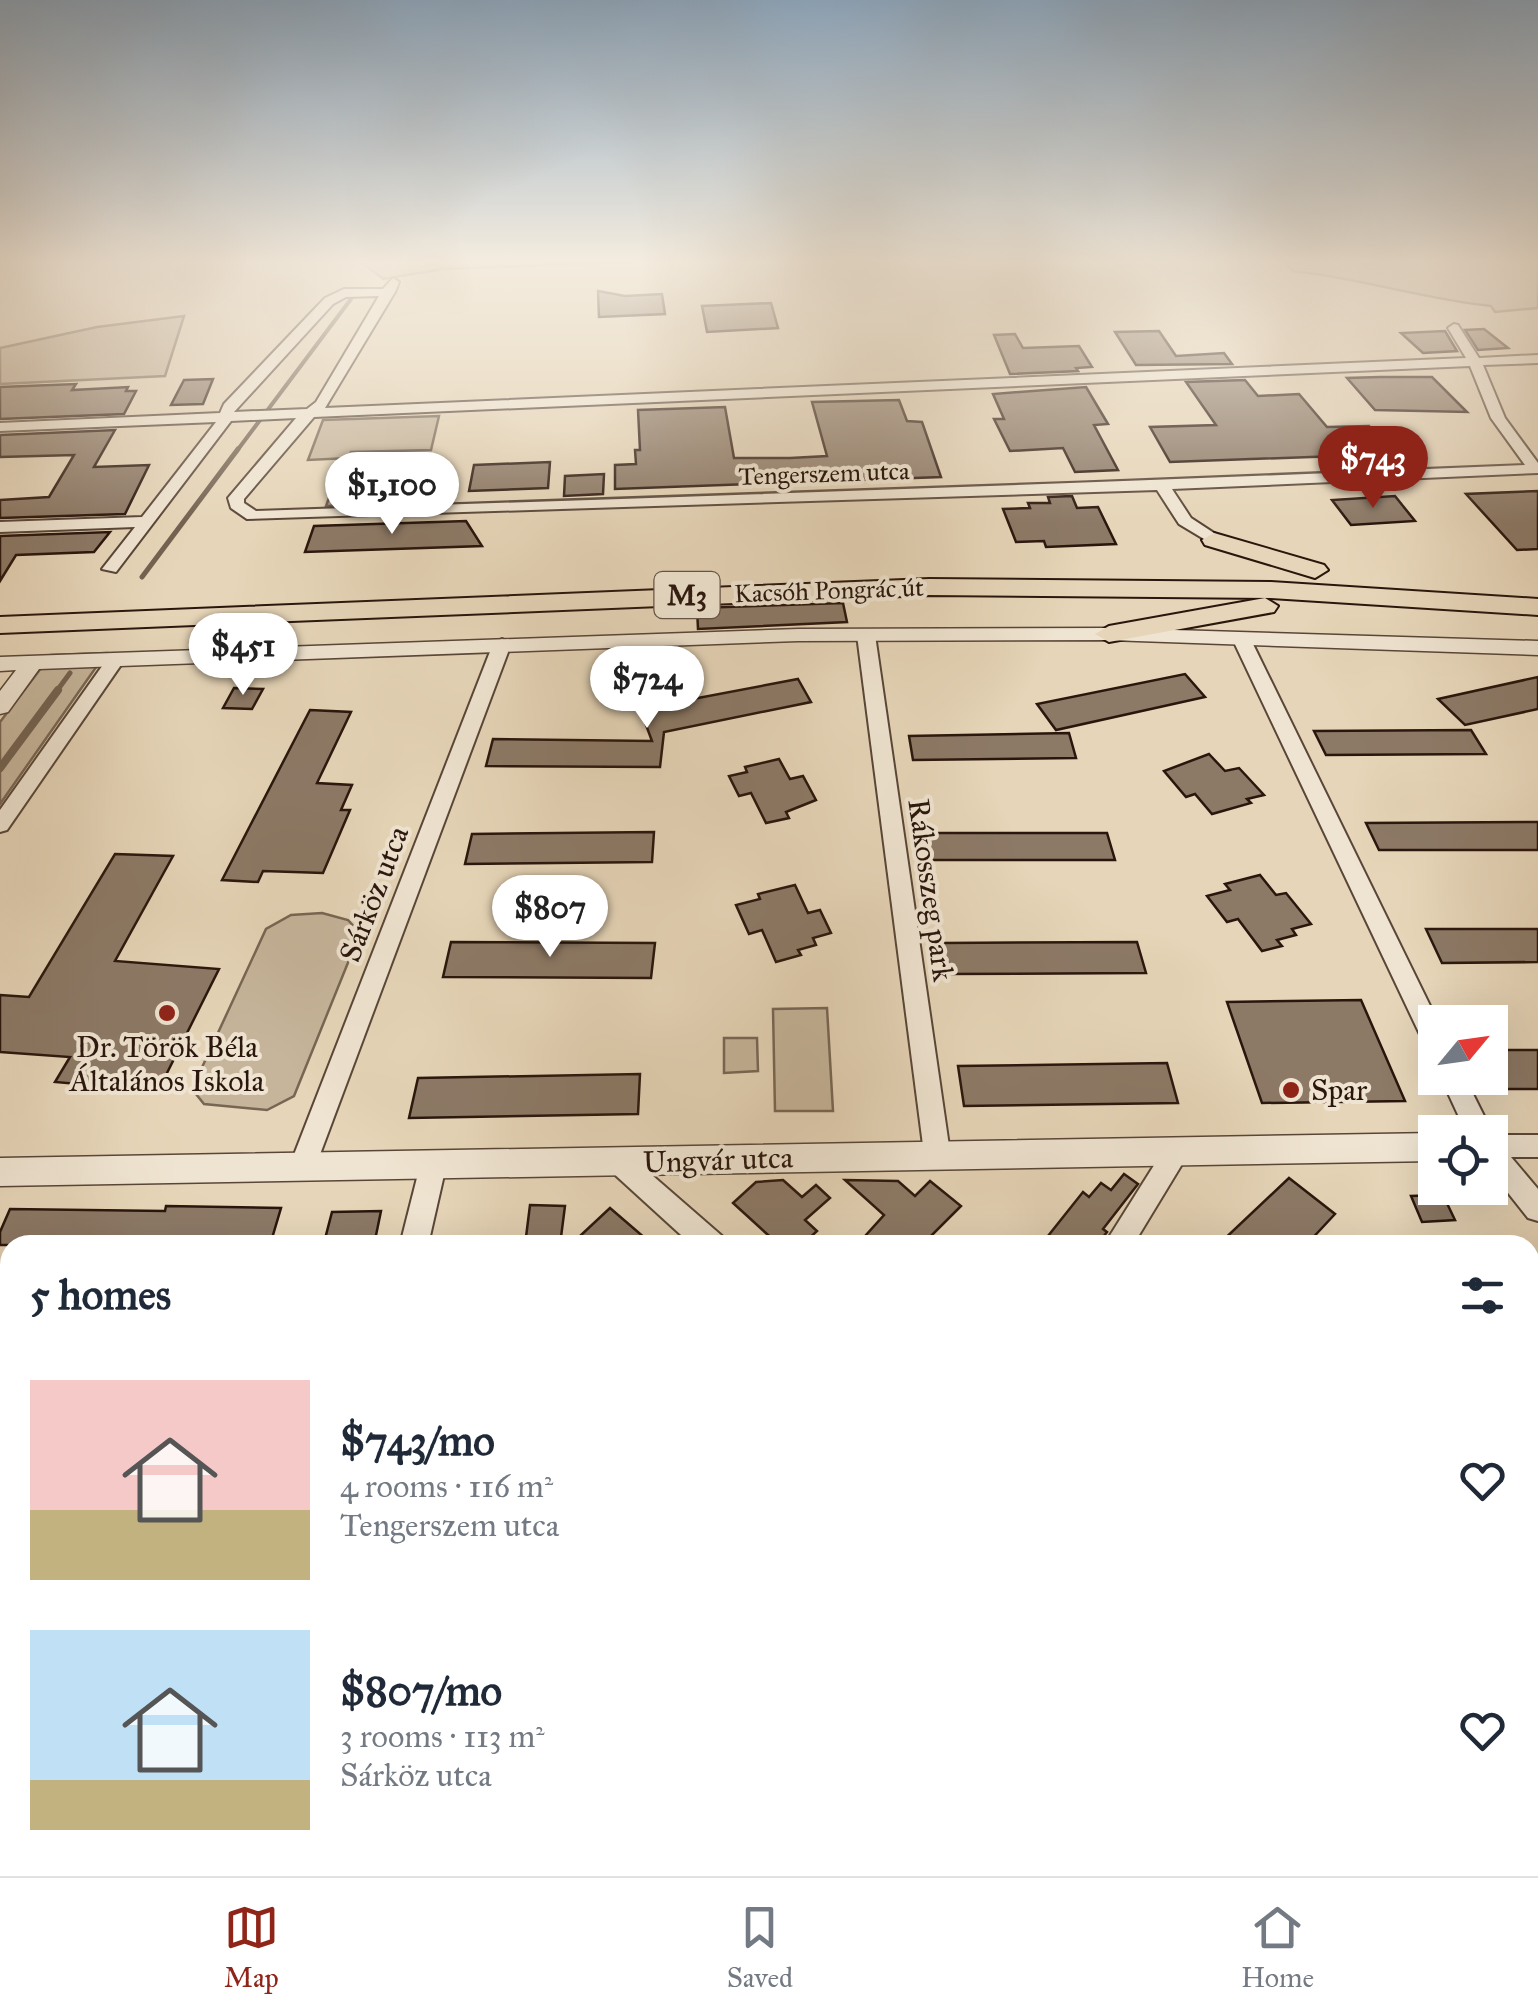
<!DOCTYPE html>
<meta charset="utf-8">
<style>
:root{--surface:#fff;--page:#f6f6f7;--text:#1f2937;--muted:#747a83;--line:#e0e1e3;--accent:#8f2418}
body{margin:0;font-family:"IM FELL Great Primer",serif;background:var(--page);color:var(--text);height:100vh;display:flex;flex-direction:column;font-size:38px;white-space:nowrap}
*{box-sizing:border-box;margin:0}
p{font-size:32px;color:var(--muted)}
.icon{flex:none;width:55px;height:55px;fill:none;stroke:currentColor;stroke-width:2;stroke-linecap:round;stroke-linejoin:round}
.map{position:relative;flex:1;overflow:hidden}
.sheet{position:absolute;left:0px;top:1235px;width:1540px;height:642px;display:flex;flex-direction:column;background:var(--surface);border-radius:30px 30px 0 0;box-shadow:0 10px 40px #0002}
.sheet>*{flex:none}
.needle{width:65px;rotate:61deg}
.tools{position:absolute;left:1418px;top:1005px;display:grid;gap:20px}
.tools a{display:grid;place-items:center;width:90px;height:90px;border-radius:0px;background:var(--surface);box-shadow:0 10px 40px #0002;font-size:50px}
.price{position:absolute;translate:-50% -85px;padding:0 22px;border-radius:35px;background:#fff;color:#222;font-size:32px;line-height:65px;filter:drop-shadow(0 2px 5px #0008)}
.price::after{content:'';position:absolute;left:50%;top:60px;width:30px;height:22px;margin-left:-15px;background:inherit;clip-path:polygon(0 0,100% 0,50% 100%)}
.price.active{background:var(--accent);color:#fff}
ul{padding:0;list-style:none}
li{display:flex;align-items:center;gap:30px;height:250px;padding:0 30px}
li span{display:grid;place-items:center;flex:none;width:280px;height:200px;border-radius:0px;color:#555}
li>.icon{margin-inline-start:auto}
span .icon{width:120px;height:120px;fill:#fffc;stroke-width:1}
li b{font-size:42px}
h2{display:flex;justify-content:space-between;align-items:center;height:120px;padding:0 30px;font-size:42px}
.tabs{display:flex;justify-content:space-around;align-items:center;height:140px;border-top:2px solid var(--line);background:var(--surface);font-size:28px;color:var(--muted)}
.tabs a{display:grid;justify-items:center;gap:5px}
.tabs .active{color:var(--accent)}
.map>svg:first-child{display:block}
.green{fill:#c6b59b;stroke:#786654;stroke-width:2.5}
.lines{fill:none;stroke-linecap:round;stroke-linejoin:round}
.stream-far2{stroke:#746251;stroke-width:4}
.stream-far1{stroke:#746251;stroke-width:5}
.stream{stroke:#746251;stroke-width:8}
.building{fill:#8c7966;stroke:#2a160d;stroke-width:2.5}
.minor-casing{stroke:#594638;stroke-width:4}
.tertiary-casing{stroke:#594638;stroke-width:3}
.primary-casing{stroke:#2a160d;stroke-width:4}
.minor{fill:#efe4d1;fill-rule:evenodd}
.tertiary{fill:#efe4d1;fill-rule:evenodd}
.primary{fill:#e6d5b8;fill-rule:evenodd}
.poi-dot{fill:#8f2418;stroke:#efe4d1;stroke-width:4}
.labels{text-anchor:middle;stroke-width:8;stroke-linejoin:round;paint-order:stroke}
.far-street-label{font-size:25px;fill:#2a160d;stroke:#efe4d1}
.shield{fill:#efe4d1;stroke:#655448;stroke-width:2.5}
.shield-label{font-size:28px;font-weight:bold;fill:#2a160d}
.street-label{font-size:30px;fill:#2a160d;stroke:#efe4d1}
.poi-label{font-size:30px;fill:#2a160d;stroke:#efe4d1}
</style>
<div class="map">
<svg width="1538" height="1876" viewBox="0 0 1538 1876">
<rect width="100%" height="100%" fill="#e6d5b8"/>
<filter id="stains"><feTurbulence type="fractalNoise" baseFrequency=".002" numOctaves="4"/><feColorMatrix values="0 0 0 0 .2 0 0 0 0 .09 0 0 0 0 .02 0 0 0 .5 -.17"/></filter>
<radialGradient id="worn" r=".72"><stop offset=".6" stop-color="#630" stop-opacity="0"/><stop offset="1" stop-color="#630" stop-opacity=".3"/></radialGradient>
<g class="green">
<polygon points="360,261 661,261 443,269 383,279"/>
<path d="M 1284,261 L 1538,261 L 1538,308 L 1495,312 L 1491,306 C 1423,299 1360,278 1293,271 Z"/>
<polygon points="184,316 165,376 0,384 0,348 97,327"/>
<polygon points="439,416 431,450 351,452 349,458 308,460 323,420"/>
<polygon points="417,466 407,504 326,506 340,468"/>
<polygon points="106,653 0,804 0,722 51,655"/>
<polygon points="322,913 348,920 360,933 294,1096 267,1110 204,1104 192,1089 266,929 291,915"/>
<polygon points="827,1008 833,1111 775,1111 773,1009"/>
<polygon points="724,1038 757,1038 758,1071 724,1073"/>
</g>
<g class="lines">
<polyline class="stream-far2" points="236,452 351,299"/>
<g class="stream-far1">
<polyline points="142,577 238,449"/>
<polyline points="56,692 70,673"/>
</g>
<polyline class="stream" points="0,768 58,690"/>
</g>
<g class="building">
<polygon points="598,291 625,296 662,294 665,314 599,317"/>
<polygon points="771,303 778,328 707,332 702,306"/>
<polygon points="1484,329 1508,348 1478,350 1465,330"/>
<polygon points="1159,331 1176,356 1224,353 1232,364 1136,365 1115,332"/>
<polygon points="1445,331 1457,351 1423,353 1401,333"/>
<polygon points="1015,334 1023,348 1079,346 1092,367 1076,368 1078,371 1010,374 994,335"/>
<polygon points="1380,377 1432,377 1467,412 1375,410 1347,378"/>
<polygon points="213,379 203,404 171,405 184,380"/>
<polygon points="1245,380 1258,396 1299,394 1327,427 1369,426 1392,454 1170,462 1150,427 1216,425 1186,382"/>
<polygon points="76,384 72,390 128,387 126,391 136,391 124,414 0,419 0,387"/>
<polygon points="1086,387 1108,424 1094,425 1118,470 1075,472 1063,448 1010,451 994,419 1004,419 993,394"/>
<polygon points="899,400 907,421 922,422 941,477 615,489 615,465 636,464 635,450 640,450 638,410 725,407 734,458 790,458 827,456 812,402"/>
<polygon points="115,430 94,467 149,465 125,514 0,518 0,500 49,497 74,455 0,457 0,435"/>
<polygon points="550,462 548,488 469,491 474,465"/>
<polygon points="604,474 603,494 564,496 565,476"/>
<polygon points="1538,491 1538,549 1517,550 1466,494"/>
<polygon points="1072,496 1077,508 1098,507 1116,544 1046,547 1044,541 1016,542 1003,509 1030,508 1028,503 1050,503 1048,497"/>
<polygon points="1395,496 1415,521 1351,525 1332,500"/>
<polygon points="466,521 482,546 305,552 314,526"/>
<polygon points="110,532 94,552 16,555 0,581 0,536"/>
<polygon points="843,603 847,622 698,629 697,608"/>
<polygon points="1185,674 1205,697 1056,730 1037,704"/>
<polygon points="1538,677 1538,709 1465,725 1438,699"/>
<polygon points="798,679 811,702 664,732 660,767 486,766 493,739 652,741 640,709"/>
<polygon points="234,688 263,689 252,709 223,708"/>
<polygon points="310,710 351,712 317,783 352,785 341,810 350,810 323,873 263,871 258,882 222,880"/>
<polygon points="1471,730 1486,754 1326,755 1314,731"/>
<polygon points="1069,733 1076,758 913,760 909,736"/>
<polygon points="1209,754 1225,771 1239,768 1264,795 1247,799 1251,803 1212,814 1195,794 1186,797 1164,771"/>
<polygon points="779,759 790,779 803,776 816,800 786,812 789,818 766,823 751,793 739,796 729,776 747,772 745,767"/>
<polygon points="1538,822 1538,850 1379,850 1366,823"/>
<polygon points="654,832 652,862 465,864 472,834"/>
<polygon points="925,833 1107,833 1115,860 929,860"/>
<polygon points="115,854 173,856 115,961 219,969 158,1091 55,1082 70,1057 0,1052 0,995 29,997"/>
<polygon points="1260,875 1276,895 1286,893 1311,924 1292,929 1296,935 1277,940 1282,946 1262,951 1238,919 1227,922 1207,896 1230,890 1225,884"/>
<polygon points="795,885 808,913 820,910 831,933 813,938 816,945 798,950 801,955 776,962 762,930 749,934 736,905 760,899 758,894"/>
<polygon points="1426,929 1538,929 1538,962 1442,963"/>
<polygon points="451,942 655,943 651,978 443,977"/>
<polygon points="1137,942 1146,973 946,974 942,943"/>
<polygon points="1361,1000 1405,1101 1262,1103 1227,1002"/>
<polygon points="1490,1050 1538,1050 1538,1089 1499,1089 1490,1071"/>
<polygon points="1167,1063 1178,1103 964,1106 958,1066"/>
<polygon points="640,1074 638,1114 409,1118 418,1078"/>
<polygon points="1124,1174 1138,1184 1103,1229 1107,1232 1097,1245 1060,1245 1048,1236 1083,1192 1089,1197 1101,1183 1111,1190"/>
<polygon points="1289,1178 1335,1214 1306,1245 1218,1245"/>
<polygon points="783,1180 802,1197 816,1185 830,1198 805,1220 817,1231 802,1245 779,1245 733,1203 756,1182"/>
<polygon points="845,1180 898,1181 915,1196 930,1181 961,1206 922,1245 857,1245 884,1215"/>
<polygon points="1443,1195 1455,1220 1422,1222 1411,1196"/>
<polygon points="530,1205 565,1206 560,1245 525,1245"/>
<polygon points="166,1206 281,1208 270,1245 0,1245 0,1232 10,1209 165,1211"/>
<polygon points="610,1208 653,1245 590,1245 580,1236"/>
<polygon points="381,1211 374,1245 328,1245 330,1238 325,1239 332,1212"/>
</g>
<g class="lines">
<defs>
<g id="minor">
<path d="M 393,278 L 399,282 L 395,292 L 325,408 L 1466,358 L 1448,328 L 1454,324 L 1458,325 L 1479,358 L 1538,355 L 1538,363 L 1483,365 L 1505,418 L 1538,463 L 1538,473 L 1172,489 L 1191,518 L 1220,537 L 1220,543 L 1214,545 L 1179,524 L 1157,490 L 247,519 L 231,508 L 228,498 L 296,418 L 231,421 L 116,572 L 102,569 L 135,527 L 0,532 L 0,522 L 142,517 L 216,422 L 0,431 L 0,423 L 220,413 L 224,404 L 325,298 L 344,289 L 383,289 ZM 379,296 L 316,402 L 307,409 L 234,412 L 333,304 L 346,297 ZM 1470,366 L 1491,418 L 1525,465 C 1102,483 681,497 256,511 L 244,503 L 244,499 L 314,417 Z"/>
<polygon points="866,630 875,635 950,1153 946,1161 937,1165 928,1161 924,1153 857,635"/>
<polygon points="1241,633 1250,638 1438,1022 1435,1022 1435,1051 1426,1048 1423,1041 1232,638"/>
<polygon points="502,639 511,644 316,1165 312,1173 303,1177 294,1173 290,1165 493,644"/>
<polygon points="116,654 125,659 7,830 0,832 0,810 110,655"/>
<polygon points="1441,1078 1465,1078 1492,1132 1491,1135 1538,1135 1538,1157 1511,1157 1538,1189 1538,1221 1528,1218 1490,1170 1490,1132 1466,1132"/>
<polygon points="1177,1140 1186,1143 1190,1151 1133,1245 1104,1245 1168,1143"/>
<polygon points="621,1152 630,1156 722,1236 726,1245 692,1245 612,1172 608,1164 612,1156"/>
<polygon points="433,1154 442,1158 446,1166 428,1245 400,1245 420,1166 424,1158"/>
<rect x="0" y="1442" width="10" height="30"/>
<polygon points="255,1868 293,1868 291,1876 253,1876"/>
<polygon points="658,1868 698,1868 695,1876 654,1876"/>
<polygon points="1485,1868 1523,1868 1525,1876 1487,1876"/>
</g>
<g id="tertiary">
<polygon points="1109,628 1538,641 1538,655 1109,640 798,641 39,669 8,712 0,714 0,691 16,670 0,671 0,657 798,629"/>
<polygon points="1435,1133 1435,1161 0,1186 0,1158"/>
</g>
<g id="primary">
<polygon points="1214,533 1324,565 1328,570 1315,578 1205,545 1202,540"/>
<polygon points="929,579 1271,582 1538,599 1538,615 1271,598 929,595 0,633 0,617"/>
<polygon points="1265,598 1278,606 1274,612 1109,642 1095,634 1109,626"/>
</g>
</defs>
<use href="#minor" class="minor-casing"/>
<use href="#tertiary" class="tertiary-casing"/>
<use href="#primary" class="primary-casing"/>
<use href="#minor" class="minor"/>
<use href="#tertiary" class="tertiary"/>
<use href="#primary" class="primary"/>
</g>
<linearGradient id="sky" x2="0" y2="1"><stop stop-color="#8da7be"/><stop offset="0.5" stop-color="#f4ecdf"/><stop offset="1" stop-color="#f4ecdf" stop-opacity="0"/></linearGradient>
<rect width="1538" height="523" fill="url(#sky)"/>
<g class="poi-dot">
<circle cx="167" cy="1013" r="10"/>
<circle cx="1291" cy="1090" r="10"/>
</g>
<g class="labels">
<g class="far-street-label">
<text transform="translate(824 473) rotate(-2)" y="9">Tengerszem utca</text>
<text transform="translate(829 590) rotate(-2)" y="9">Kacsóh Pongrác út</text>
</g>
<rect class="shield" x="654.5" y="572" width="65" height="46" rx="8"/>
<g class="shield-label">
<text x="687" y="605">M3</text>
</g>
<g class="street-label">
<text transform="translate(931 890) rotate(82)" y="10">Rákosszeg park</text>
<text transform="translate(374 894) rotate(-69)" y="10">Sárköz utca</text>
<text transform="translate(718 1160) rotate(-2)" y="10">Ungvár utca</text>
</g>
<g class="poi-label">
<text x="167" y="1057">Dr. Török Béla<tspan x="167" dy="34">Általános Iskola</tspan></text>
<text x="1311" y="1100" text-anchor="start">Spar</text>
</g>
</g>
<rect width="100%" height="100%" filter="url(#stains)"/>
<rect width="100%" height="100%" fill="url(#worn)"/>
</svg>
<div class="tools">
<a><svg class="needle" viewBox="-14 -14 28 28"><path d="M0-13l5 13h-10z" fill="#e53935"/><path d="M0 13l5-13h-10z" fill="#747a83"/></svg></a>
<a><svg class="icon" aria-label="locate" viewBox="0 0 24 24"><circle cx="12" cy="12" r="6"/><path d="M12 2v4M12 18v4M2 12h4M18 12h4"/></svg></a>
</div>
<b class="price active" style="left:1373px;top:511px">$743</b>
<b class="price" style="left:392px;top:537px">$1,100</b>
<b class="price" style="left:243px;top:698px">$451</b>
<b class="price" style="left:647px;top:731px">$724</b>
<b class="price" style="left:550px;top:960px">$807</b>
<section class="sheet">
<h2>5 homes<svg class="icon" aria-label="filters" viewBox="0 0 24 24"><path d="M4 7h16M4 17h16"/><circle cx="9" cy="7" r="2"/><circle cx="15" cy="17" r="2"/></svg></h2>
<ul>
<li><span style="background:linear-gradient(#f6c9c9 65%,#c2b280 0)"><svg class="icon" aria-label="home" viewBox="0 0 24 24"><path d="M3 11l9-7 9 7M6 9v11h12V9"/></svg></span><div><b>$743/mo</b><p>4 rooms · 116 m²</p><p>Tengerszem utca</p></div><svg class="icon" aria-label="heart" viewBox="0 0 24 24"><path d="M12 20l-8-8c-3-5 5-10 8-4 3-6 11-1 8 4z"/></svg></li>
<li><span style="background:linear-gradient(#bfe0f5 75%,#c2b280 0)"><svg class="icon" aria-label="home" viewBox="0 0 24 24"><path d="M3 11l9-7 9 7M6 9v11h12V9"/></svg></span><div><b>$807/mo</b><p>3 rooms · 113 m²</p><p>Sárköz utca</p></div><svg class="icon" aria-label="heart" viewBox="0 0 24 24"><path d="M12 20l-8-8c-3-5 5-10 8-4 3-6 11-1 8 4z"/></svg></li>
</ul>
</section>
</div>
<nav class="tabs">
<a class="active"><svg class="icon" aria-label="map" viewBox="0 0 24 24"><path d="M3 6l6-2 6 2 6-2v14l-6 2-6-2-6 2zM9 4v14M15 6v14"/></svg>Map</a>
<a><svg class="icon" aria-label="saved" viewBox="0 0 24 24"><path d="M7 4h10v16l-5-4-5 4z"/></svg>Saved</a>
<a><svg class="icon" aria-label="home" viewBox="0 0 24 24"><path d="M3 11l9-7 9 7M6 9v11h12V9"/></svg>Home</a>
</nav>
